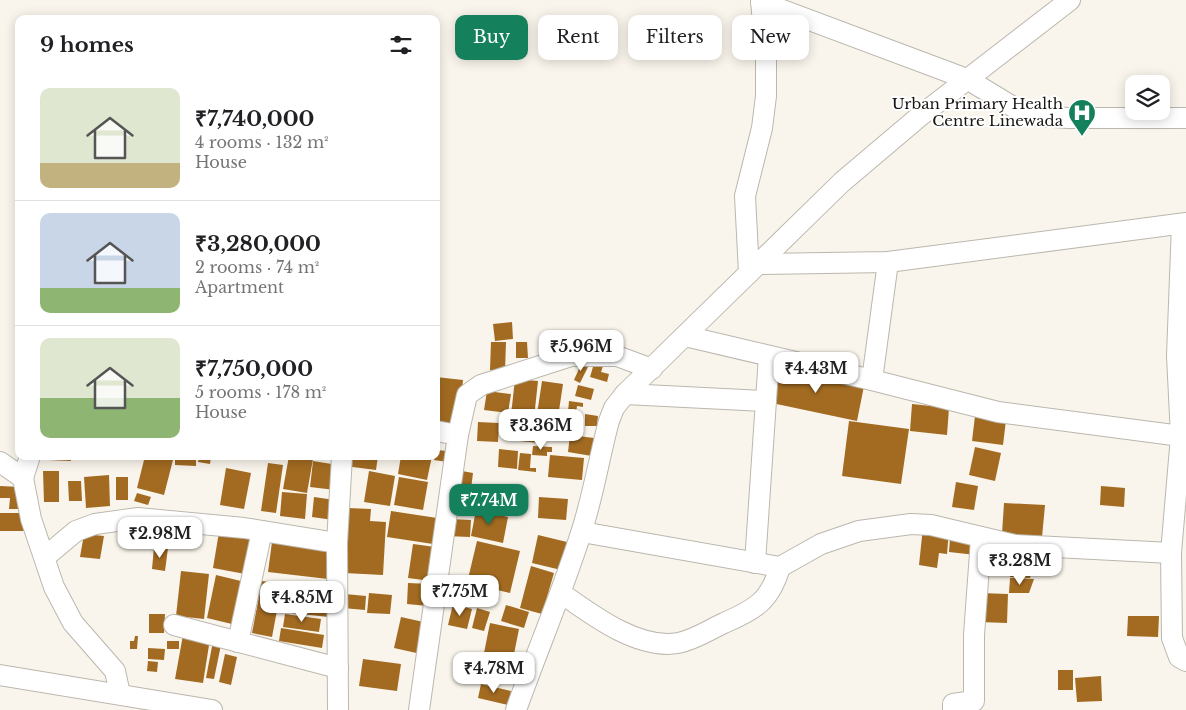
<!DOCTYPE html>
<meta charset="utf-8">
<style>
:root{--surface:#fff;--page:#f2f2f2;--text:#202124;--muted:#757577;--line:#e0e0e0;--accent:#14805c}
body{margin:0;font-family:"Libre Baskerville",serif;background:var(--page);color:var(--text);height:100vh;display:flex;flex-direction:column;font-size:19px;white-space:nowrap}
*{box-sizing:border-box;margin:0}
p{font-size:16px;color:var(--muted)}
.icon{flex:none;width:28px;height:28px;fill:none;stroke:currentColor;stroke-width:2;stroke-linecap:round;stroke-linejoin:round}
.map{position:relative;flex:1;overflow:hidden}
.panel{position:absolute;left:15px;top:15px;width:425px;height:445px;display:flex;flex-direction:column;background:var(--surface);border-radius:10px;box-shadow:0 2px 12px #0003}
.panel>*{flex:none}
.top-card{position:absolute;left:455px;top:15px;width:475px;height:45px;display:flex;gap:10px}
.fabs{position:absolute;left:1125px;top:75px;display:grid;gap:10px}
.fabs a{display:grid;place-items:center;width:45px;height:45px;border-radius:10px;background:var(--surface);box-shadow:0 2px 12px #0003;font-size:25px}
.price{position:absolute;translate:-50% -42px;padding:0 11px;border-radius:10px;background:#fff;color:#222;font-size:16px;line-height:32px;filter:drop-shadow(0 1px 2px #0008)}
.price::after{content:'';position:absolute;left:50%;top:30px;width:15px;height:11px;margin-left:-8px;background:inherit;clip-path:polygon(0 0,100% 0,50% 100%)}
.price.on{background:var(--accent);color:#fff}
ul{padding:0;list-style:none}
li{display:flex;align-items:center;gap:15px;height:125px;padding:0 25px}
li+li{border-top:1px solid var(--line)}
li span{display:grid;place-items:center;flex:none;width:140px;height:100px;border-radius:10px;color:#555}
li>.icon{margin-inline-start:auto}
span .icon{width:60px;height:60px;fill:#fffc;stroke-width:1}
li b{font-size:21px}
h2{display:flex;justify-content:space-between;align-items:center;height:60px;padding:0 25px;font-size:21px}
.tag{padding:0 18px;border-radius:10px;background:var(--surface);box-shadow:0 2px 12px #0003;font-size:18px;line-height:45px}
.tag.on{background:var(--accent);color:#fff}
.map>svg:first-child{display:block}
.building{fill:#a26b21}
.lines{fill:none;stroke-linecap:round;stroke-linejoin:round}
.minor-casing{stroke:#bbb7ae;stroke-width:22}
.minor{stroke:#fff;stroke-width:20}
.labels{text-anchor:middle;stroke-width:4;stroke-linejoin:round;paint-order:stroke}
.poi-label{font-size:15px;fill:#181714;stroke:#fff;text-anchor:end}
</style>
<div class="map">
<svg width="1186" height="710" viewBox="0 0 1186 710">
<rect width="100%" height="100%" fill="#faf5ec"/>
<g class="building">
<polygon points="512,322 513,339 495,341 493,324"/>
<polygon points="491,342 506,342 505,371 490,370"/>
<polygon points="516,342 527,342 528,358 516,358"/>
<polygon points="595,360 604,363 601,372 609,374 607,382 590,377"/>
<polygon points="582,362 589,365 580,383 574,380"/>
<polygon points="774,368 864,386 857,421 767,402"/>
<polygon points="436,377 463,380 458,426 436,424"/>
<polygon points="515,379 538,381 534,418 511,415"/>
<polygon points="542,381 563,384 557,424 536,421"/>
<polygon points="578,385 594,389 591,400 575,396"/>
<polygon points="487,391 511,394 508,413 484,410"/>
<polygon points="569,401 583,403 583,407 577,406 576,413 568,412"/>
<polygon points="912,404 949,408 947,435 910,431"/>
<polygon points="585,414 598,416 597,426 585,426"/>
<polygon points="975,416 1006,420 1003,445 972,441"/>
<polygon points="849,421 909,429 901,484 842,476"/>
<polygon points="478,422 499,423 498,442 477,441"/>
<polygon points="511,423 542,427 540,443 509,440"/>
<polygon points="570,435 594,438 592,456 568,452"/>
<polygon points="533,446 552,447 552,452 547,452 547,456 532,455"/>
<polygon points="975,447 1001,453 995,481 969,475"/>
<polygon points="499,449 518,451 517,469 498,467"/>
<polygon points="436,450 448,451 447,462 434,460"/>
<polygon points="520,453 531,454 530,468 536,468 536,472 518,470"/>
<polygon points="550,455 584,458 582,480 548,477"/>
<polygon points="48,456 71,456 71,461 48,460"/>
<polygon points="145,456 174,456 164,495 137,488"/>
<polygon points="175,456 196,456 196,466 175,465"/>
<polygon points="199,456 211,456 210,464 198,462"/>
<polygon points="289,456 313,459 307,493 283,489"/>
<polygon points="346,456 378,456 376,470 345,466"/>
<polygon points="401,456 432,456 427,480 398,474"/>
<polygon points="313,461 338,465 335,490 310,487"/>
<polygon points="268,463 283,465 276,513 261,511"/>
<polygon points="226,468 251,473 244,509 220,505"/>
<polygon points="43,471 59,471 59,502 44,502"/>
<polygon points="369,471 395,476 390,506 364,502"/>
<polygon points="462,471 473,473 471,489 460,488"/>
<polygon points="109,475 110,506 86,508 84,477"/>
<rect x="116" y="477" width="12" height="23"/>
<polygon points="399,477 428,482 423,510 394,505"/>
<polygon points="68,481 81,481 82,501 69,501"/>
<polygon points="956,482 978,486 974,510 952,507"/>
<polygon points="492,484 517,490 515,499 489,493"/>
<polygon points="0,486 21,487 19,509 9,509 10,498 0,498"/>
<polygon points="1101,486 1125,488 1124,507 1100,505"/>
<polygon points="282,492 307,494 305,519 280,516"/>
<polygon points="137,493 151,497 148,505 134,501"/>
<polygon points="486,493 514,503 512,510 483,501"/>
<polygon points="314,497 335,500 333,520 312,517"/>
<polygon points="539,497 568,499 566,520 538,518"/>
<polygon points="1004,503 1045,505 1042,537 1002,534"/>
<polygon points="348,508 371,509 370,521 386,522 383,575 344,573"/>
<polygon points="476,510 508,517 503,543 471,536"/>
<polygon points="391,511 437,518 433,544 387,537"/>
<rect x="0" y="513" width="27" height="18"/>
<polygon points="451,519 471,520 470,537 446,536"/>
<polygon points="126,524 149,526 147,547 124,545"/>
<polygon points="923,527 949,530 947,554 939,553 937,568 919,565"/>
<polygon points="169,531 190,532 190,540 169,540"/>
<polygon points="219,532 251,538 245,574 213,568"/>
<polygon points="84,534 104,536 100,559 80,557"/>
<polygon points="538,535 567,542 561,570 532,563"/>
<polygon points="950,538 978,541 976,555 949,552"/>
<polygon points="477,541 520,551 510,593 467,583"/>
<polygon points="272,542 332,549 328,579 268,572"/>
<polygon points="413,544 435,547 431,581 408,578"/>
<polygon points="154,547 168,548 165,571 152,569"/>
<polygon points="1010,563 1034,563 1030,578 1010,577"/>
<polygon points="531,566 554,573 542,614 520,608"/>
<polygon points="181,571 209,574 204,619 176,616"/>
<polygon points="216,575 245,582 236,625 207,618"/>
<polygon points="1010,578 1034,579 1029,593 1009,593"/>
<polygon points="262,581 282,584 272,637 252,633"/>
<polygon points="283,583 331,587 329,617 281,612"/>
<polygon points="408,583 430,584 428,606 407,604"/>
<polygon points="369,593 392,595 390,614 367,613"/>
<polygon points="980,593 1008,594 1007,623 979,622"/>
<polygon points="345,594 366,596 365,610 343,608"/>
<polygon points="453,604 472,609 467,629 448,625"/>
<polygon points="506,605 529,612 524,628 501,621"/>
<polygon points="477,608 490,612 484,631 472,628"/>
<polygon points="149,614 165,614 164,633 149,633"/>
<polygon points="285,614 321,619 319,632 283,627"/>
<polygon points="1128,616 1159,616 1158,637 1127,636"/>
<polygon points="401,617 428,623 421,654 394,648"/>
<polygon points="490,623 519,629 513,659 484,653"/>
<polygon points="281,628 324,635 322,648 279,641"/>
<polygon points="183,635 210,639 203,683 175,679"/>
<polygon points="135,636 138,636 137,649 130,649 130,641 134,641"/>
<polygon points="222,640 214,679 206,678 213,641"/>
<rect x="167" y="641" width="12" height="8"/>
<polygon points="148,648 165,649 164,660 148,659"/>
<polygon points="225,654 237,657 231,685 219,682"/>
<polygon points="363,659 401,664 397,691 359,686"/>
<polygon points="148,661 158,662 157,672 147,671"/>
<rect x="1058" y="670" width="15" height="20"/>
<polygon points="1101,676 1102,701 1077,702 1075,678"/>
<polygon points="481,684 511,691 508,705 478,698"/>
</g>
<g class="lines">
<defs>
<g id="minor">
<polyline points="761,2 967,79 1015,108 1039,116 1068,118 1186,118"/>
<polyline points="1182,224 1177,356 1181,436 1171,553 1172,638 1179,657 1186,661"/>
<polyline points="888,262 872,380 998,412 1181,436"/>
<polyline points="758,264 888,262 1186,223"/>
<polyline points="749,273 745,196 762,128 766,96 766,60 761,0"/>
<polyline points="685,336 872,380"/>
<polyline points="625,394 766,401"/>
<polyline points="436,431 458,435"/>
<polyline points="0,462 23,478 31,519 54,587 73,623 115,671 120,694"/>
<polyline points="23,478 30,456"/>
<polyline points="582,532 780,567 821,544 859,531 911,524 931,525 1015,545 1171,553"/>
<polyline points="337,543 338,710"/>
<polyline points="45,557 76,531 95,524 138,518 244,528 337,543 342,456"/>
<polyline points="755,563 769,356"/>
<path d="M 561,593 C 592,615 638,650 678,643 C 694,640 709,630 724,623 C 756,609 770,601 780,567"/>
<polyline points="174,625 338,668"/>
<polyline points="238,642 262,531"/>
<polyline points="0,675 212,710"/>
<polyline points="419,710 458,435 467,395 481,385 571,356 617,356 652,369"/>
<path d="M 516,710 C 537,651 562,593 581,533 C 593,497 599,458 609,421 L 614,408 L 625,394 L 842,182 L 920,116 L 1070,0"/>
<polyline points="953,710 953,704 974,701 974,635 981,539"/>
</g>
</defs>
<use href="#minor" class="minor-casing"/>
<use href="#minor" class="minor"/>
</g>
<defs>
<symbol id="hospital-pin" viewBox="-11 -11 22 30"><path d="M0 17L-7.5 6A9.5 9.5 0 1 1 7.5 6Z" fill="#14805c" stroke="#fff"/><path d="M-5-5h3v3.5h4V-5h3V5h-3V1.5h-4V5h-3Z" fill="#fff"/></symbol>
</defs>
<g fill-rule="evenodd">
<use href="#hospital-pin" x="1066" y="97" width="32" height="43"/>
</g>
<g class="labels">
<g class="poi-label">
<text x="1063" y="109">Urban Primary Health<tspan x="1063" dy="17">Centre Linewada</tspan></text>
</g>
</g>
</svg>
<div class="fabs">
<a><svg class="icon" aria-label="layers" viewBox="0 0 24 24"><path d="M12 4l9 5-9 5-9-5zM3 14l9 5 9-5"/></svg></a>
</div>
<b class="price" style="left:581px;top:372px">₹5.96M</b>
<b class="price" style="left:816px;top:394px">₹4.43M</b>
<b class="price" style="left:541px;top:451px">₹3.36M</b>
<b class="price on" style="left:489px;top:526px">₹7.74M</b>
<b class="price" style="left:160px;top:559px">₹2.98M</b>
<b class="price" style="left:1020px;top:586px">₹3.28M</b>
<b class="price" style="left:460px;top:617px">₹7.75M</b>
<b class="price" style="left:302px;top:623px">₹4.85M</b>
<b class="price" style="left:494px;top:694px">₹4.78M</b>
<div class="top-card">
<a class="tag on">Buy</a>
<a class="tag">Rent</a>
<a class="tag">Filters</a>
<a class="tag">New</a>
</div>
<section class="panel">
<h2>9 homes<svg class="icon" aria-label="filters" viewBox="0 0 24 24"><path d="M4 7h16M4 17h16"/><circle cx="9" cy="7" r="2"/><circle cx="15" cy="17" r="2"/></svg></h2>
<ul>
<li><span style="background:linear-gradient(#dfe7d0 75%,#c2b280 0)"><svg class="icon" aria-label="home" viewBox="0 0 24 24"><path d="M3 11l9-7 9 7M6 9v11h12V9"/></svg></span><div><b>₹7,740,000</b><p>4 rooms · 132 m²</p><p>House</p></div></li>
<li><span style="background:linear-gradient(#c9d6e8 75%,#8fb573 0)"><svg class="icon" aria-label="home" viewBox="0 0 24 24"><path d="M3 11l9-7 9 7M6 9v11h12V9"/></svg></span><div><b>₹3,280,000</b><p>2 rooms · 74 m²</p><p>Apartment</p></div></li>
<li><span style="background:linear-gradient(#dfe7d0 60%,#8fb573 0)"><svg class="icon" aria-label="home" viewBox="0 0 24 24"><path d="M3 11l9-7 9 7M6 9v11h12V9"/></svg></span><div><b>₹7,750,000</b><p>5 rooms · 178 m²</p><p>House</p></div></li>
</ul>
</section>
</div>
